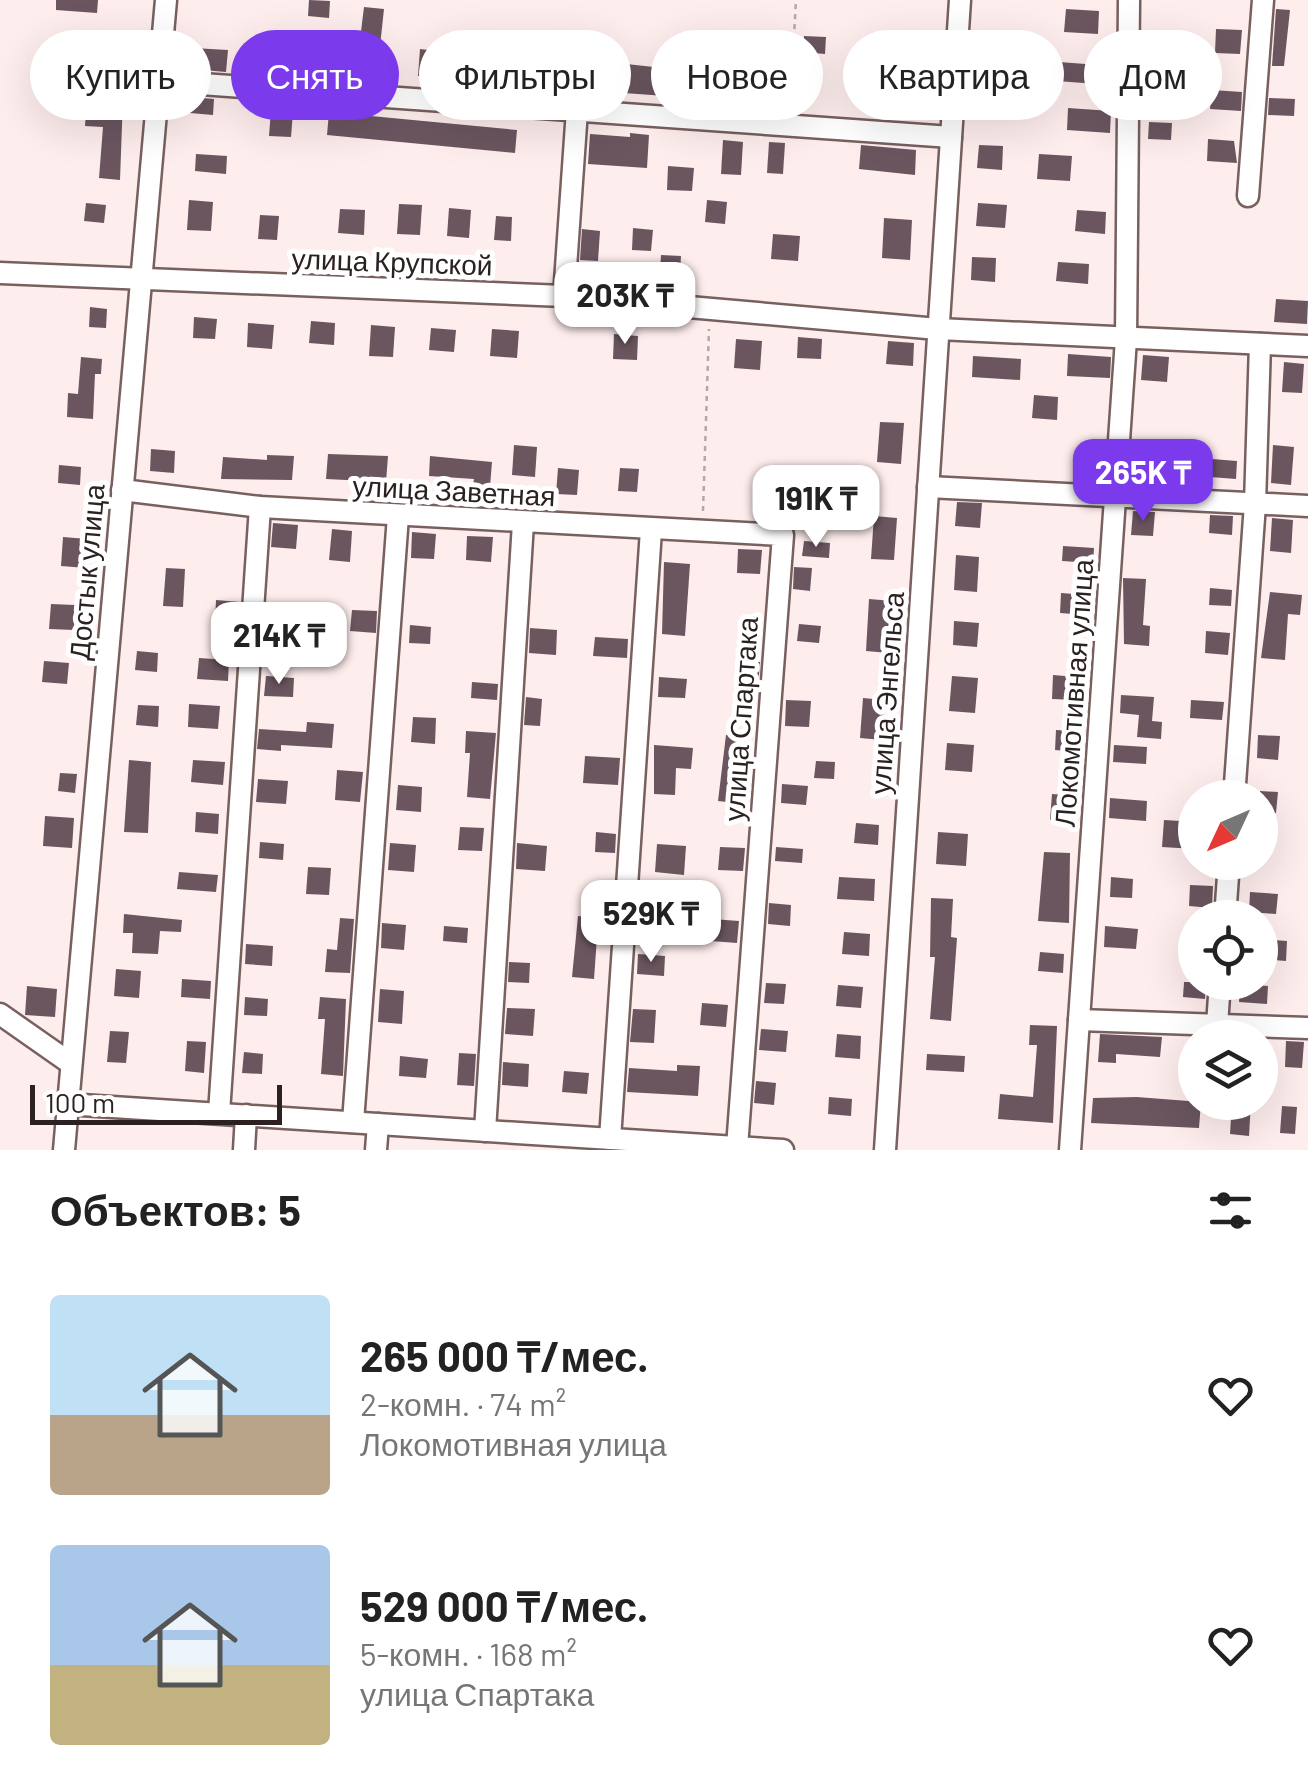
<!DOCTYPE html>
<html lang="ru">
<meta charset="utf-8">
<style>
:root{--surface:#fff;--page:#f6f6f6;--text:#222;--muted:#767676;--accent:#7c3aed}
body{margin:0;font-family:Barlow,sans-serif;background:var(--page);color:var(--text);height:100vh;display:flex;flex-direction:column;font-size:38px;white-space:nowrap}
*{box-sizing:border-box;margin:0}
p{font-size:32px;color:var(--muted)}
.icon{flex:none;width:55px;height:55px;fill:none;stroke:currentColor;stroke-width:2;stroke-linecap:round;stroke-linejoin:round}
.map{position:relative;height:1150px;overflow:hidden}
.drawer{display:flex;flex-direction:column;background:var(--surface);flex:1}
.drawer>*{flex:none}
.top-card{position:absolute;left:30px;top:30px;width:1250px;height:90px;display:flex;gap:20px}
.needle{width:65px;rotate:226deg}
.controls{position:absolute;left:1178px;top:780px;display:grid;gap:20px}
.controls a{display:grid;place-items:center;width:100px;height:100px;border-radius:50%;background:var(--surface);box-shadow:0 10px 40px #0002;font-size:50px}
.scale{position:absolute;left:30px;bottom:25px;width:252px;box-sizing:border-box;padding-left:10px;border:5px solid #2c2121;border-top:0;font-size:28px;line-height:35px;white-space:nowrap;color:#2c2121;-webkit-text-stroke:8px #fff;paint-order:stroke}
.price{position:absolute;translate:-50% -85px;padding:0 22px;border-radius:20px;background:#fff;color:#222;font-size:32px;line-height:65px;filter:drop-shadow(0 2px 5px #0008)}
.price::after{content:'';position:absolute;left:50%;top:60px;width:30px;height:22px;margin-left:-15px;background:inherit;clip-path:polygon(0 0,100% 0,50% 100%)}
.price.on{background:var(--accent);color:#fff}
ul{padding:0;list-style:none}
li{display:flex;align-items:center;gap:30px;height:250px;padding:0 50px}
li span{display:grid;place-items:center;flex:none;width:280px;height:200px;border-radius:10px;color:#555}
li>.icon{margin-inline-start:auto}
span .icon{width:120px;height:120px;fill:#fffc;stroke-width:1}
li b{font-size:42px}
h2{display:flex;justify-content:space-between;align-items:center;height:120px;padding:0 50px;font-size:42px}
.chip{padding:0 35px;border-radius:45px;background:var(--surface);box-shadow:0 10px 40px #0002;font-size:35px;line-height:90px}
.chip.on{background:var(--accent);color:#fff}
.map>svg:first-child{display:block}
.building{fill:#6b5660}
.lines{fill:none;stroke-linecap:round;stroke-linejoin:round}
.minor-casing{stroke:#78605f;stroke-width:25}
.path{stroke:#b6a7a7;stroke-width:2.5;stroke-dasharray:5 5;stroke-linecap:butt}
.minor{stroke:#fff;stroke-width:20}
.labels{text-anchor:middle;stroke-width:10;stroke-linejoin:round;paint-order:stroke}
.street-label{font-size:28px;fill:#2c2121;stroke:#fff}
</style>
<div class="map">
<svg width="1308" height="1150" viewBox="0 0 1308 1150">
<rect width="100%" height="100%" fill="#feeded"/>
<g class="building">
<polygon points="56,0 98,0 97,13 56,10"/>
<polygon points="309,0 330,1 329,18 308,16"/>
<polygon points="364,7 384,9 377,74 356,72"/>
<polygon points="1066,9 1099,11 1098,34 1064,32"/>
<polygon points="1276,9 1290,10 1284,66 1272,66"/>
<polygon points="1216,29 1242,30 1240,54 1215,53"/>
<polygon points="1142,32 1176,34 1174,55 1142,53"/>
<polygon points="804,36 826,37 825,54 803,52"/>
<polygon points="95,43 128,45 127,71 93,69"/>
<polygon points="897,43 917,45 916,64 895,63"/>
<polygon points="193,48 228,50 226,72 192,69"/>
<polygon points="420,49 437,51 436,78 418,76"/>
<polygon points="308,54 331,56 330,74 307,73"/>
<polygon points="466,57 538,66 538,61 555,62 554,68 616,73 617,63 691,71 691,66 709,67 707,99 596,91 596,96 465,82"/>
<polygon points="1059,62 1099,65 1097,84 1057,81"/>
<polygon points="986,75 1009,77 1007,98 984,97"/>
<polygon points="1169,84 1183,84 1185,115 1171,116"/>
<polygon points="1212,90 1242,92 1241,111 1210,109"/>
<polygon points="886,92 917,94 915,113 885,111"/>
<polygon points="87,95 123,98 120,180 99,178 103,127 85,126"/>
<polygon points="191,97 214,99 213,115 190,113"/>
<polygon points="1269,98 1295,99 1294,116 1268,115"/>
<polygon points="1068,108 1111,111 1110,133 1067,130"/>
<polygon points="271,110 293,112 291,137 269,136"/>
<polygon points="329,112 517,130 515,153 327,135"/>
<polygon points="1149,122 1172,123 1171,140 1148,139"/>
<polygon points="630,133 649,135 647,168 588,164 590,134 630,137"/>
<polygon points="1208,139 1234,141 1237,163 1207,161"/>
<polygon points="723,140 743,142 741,175 721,174"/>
<polygon points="769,142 785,143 783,174 767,173"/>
<polygon points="861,145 916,150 915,175 859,169"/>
<polygon points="979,145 1003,146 1002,170 977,168"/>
<polygon points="196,154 227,156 226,174 195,171"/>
<polygon points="1039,154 1072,156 1070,181 1037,179"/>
<polygon points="668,166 694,168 692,191 667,190"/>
<polygon points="189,200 213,202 211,231 187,230"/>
<polygon points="707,200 727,202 725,224 705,222"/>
<polygon points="86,203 106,205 104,223 84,221"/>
<polygon points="978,203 1007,205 1005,228 976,226"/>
<polygon points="399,204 422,205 420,235 397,234"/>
<polygon points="449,208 471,210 469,238 447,236"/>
<polygon points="340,209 365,210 364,235 338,233"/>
<polygon points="1077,210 1106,212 1105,234 1075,231"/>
<polygon points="260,215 279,216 277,240 258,239"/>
<polygon points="496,216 512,217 511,241 494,240"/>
<polygon points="884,218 912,220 910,260 882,258"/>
<polygon points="633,228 653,230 651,251 632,250"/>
<polygon points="582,229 600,231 598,261 580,260"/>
<polygon points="773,234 800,236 798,261 771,259"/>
<polygon points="661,255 681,256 680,274 660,272"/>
<polygon points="972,257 996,258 995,282 971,280"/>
<polygon points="1058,262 1089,264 1088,284 1056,281"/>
<polygon points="1276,299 1308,301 1307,324 1274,322"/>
<polygon points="90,307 107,309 106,328 89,327"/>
<polygon points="194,317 217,319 215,339 193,338"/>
<polygon points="311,321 335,323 334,345 309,343"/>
<polygon points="248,323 274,325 272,349 247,347"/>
<polygon points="371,325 395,327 393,357 369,356"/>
<polygon points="431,328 456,330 454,352 429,350"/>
<polygon points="492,329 519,331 517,358 490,356"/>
<polygon points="614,334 638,336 637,360 613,359"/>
<polygon points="798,337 822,339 821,359 797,358"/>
<polygon points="736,339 762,341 760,370 734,368"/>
<polygon points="888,341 914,343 913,366 886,364"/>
<polygon points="1068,354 1111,357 1110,378 1067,376"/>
<polygon points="1143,355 1169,357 1167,382 1141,380"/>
<polygon points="973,356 1021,359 1020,380 972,377"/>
<polygon points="81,357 102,359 101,374 95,374 93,419 67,417 68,393 78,394"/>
<polygon points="1284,362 1304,364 1302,393 1282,392"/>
<polygon points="1034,395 1058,397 1057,420 1032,418"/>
<polygon points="880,422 904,423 901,464 877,462"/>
<polygon points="514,445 537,447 535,477 512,475"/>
<polygon points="1146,445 1169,447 1167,474 1144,472"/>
<polygon points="1273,445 1294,447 1291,485 1271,483"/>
<polygon points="151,449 175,451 174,473 150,471"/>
<polygon points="328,454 388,456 386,482 326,479"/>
<polygon points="267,455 294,456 292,480 221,479 223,457 267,460"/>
<polygon points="430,456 492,462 490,487 473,485 474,479 429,476"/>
<polygon points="1212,459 1237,461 1236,479 1210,477"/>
<polygon points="59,465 81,467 80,485 58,483"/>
<polygon points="558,468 579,470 577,495 556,494"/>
<polygon points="620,468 639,469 637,492 618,491"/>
<polygon points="957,502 982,503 980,528 955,526"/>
<polygon points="1133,511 1155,512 1153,536 1131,535"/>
<polygon points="1210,515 1233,516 1232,535 1209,533"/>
<polygon points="874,516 897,518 894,560 871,559"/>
<polygon points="1272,518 1293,520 1291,553 1270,551"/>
<polygon points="273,523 298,525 296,549 271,547"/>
<polygon points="332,529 352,531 350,562 329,560"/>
<polygon points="412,532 436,534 434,559 411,558"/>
<polygon points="467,536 493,537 491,562 466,560"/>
<polygon points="63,537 88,539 86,568 61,566"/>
<polygon points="804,541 830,543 829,558 802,556"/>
<polygon points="1063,546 1094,548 1093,563 1062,561"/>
<polygon points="738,549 762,550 760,574 737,573"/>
<polygon points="956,555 979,557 977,592 954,590"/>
<polygon points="664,562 690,564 685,636 662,634"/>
<polygon points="794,567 812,568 810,591 793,589"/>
<polygon points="166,568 185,569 183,607 163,606"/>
<polygon points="1123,578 1146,579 1143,625 1150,626 1149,646 1124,644"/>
<polygon points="1210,588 1232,590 1231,606 1209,605"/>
<polygon points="1270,592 1302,595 1300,615 1288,614 1285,660 1261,658"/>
<polygon points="1061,593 1087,595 1086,615 1060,613"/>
<polygon points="869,599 893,601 889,653 866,651"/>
<polygon points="216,600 240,602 238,624 215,623"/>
<polygon points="51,604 75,605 74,630 49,629"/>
<polygon points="267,607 305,610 303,629 266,626"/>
<polygon points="352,610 377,611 376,633 350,631"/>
<polygon points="954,621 979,623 977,647 953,645"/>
<polygon points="799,624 821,626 819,643 797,641"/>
<polygon points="410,625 431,627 430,644 409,643"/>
<polygon points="530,628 557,630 556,655 529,653"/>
<polygon points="1206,631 1230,633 1228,655 1205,653"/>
<polygon points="595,637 628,639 627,658 593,656"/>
<polygon points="137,651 158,653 157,672 135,670"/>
<polygon points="199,658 229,660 228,681 197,679"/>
<polygon points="44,661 69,663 67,684 42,682"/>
<polygon points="739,661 760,662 758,689 737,688"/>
<polygon points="1053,675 1077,677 1076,700 1052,699"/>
<polygon points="266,676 294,678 293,697 264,696"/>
<polygon points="952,676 978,678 975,713 949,711"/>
<polygon points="659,677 687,679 685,698 658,697"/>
<polygon points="472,682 498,684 497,700 471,698"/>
<polygon points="1121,695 1154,697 1152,721 1162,722 1161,739 1137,737 1139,715 1120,713"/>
<polygon points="526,697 542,699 540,726 524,725"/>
<polygon points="863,698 884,700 882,740 860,738"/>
<polygon points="786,700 811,701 809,727 785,726"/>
<polygon points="1191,700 1224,702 1222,720 1190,718"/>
<polygon points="189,704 220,706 218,729 188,727"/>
<polygon points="138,705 159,706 158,727 136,725"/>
<polygon points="413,717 436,718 435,744 411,742"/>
<polygon points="307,722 334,724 332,748 281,745 281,751 257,749 259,729 306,732"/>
<polygon points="1056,730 1077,731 1076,752 1055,750"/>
<polygon points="466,731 496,733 490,799 467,797 470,753 465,753"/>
<polygon points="726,735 749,736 745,804 718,801"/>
<polygon points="1258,735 1280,736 1278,760 1257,758"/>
<polygon points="947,743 974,745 972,772 945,770"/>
<polygon points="654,745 693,748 691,769 676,768 675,795 654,794"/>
<polygon points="1114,745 1147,747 1146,764 1113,762"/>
<polygon points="585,756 620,758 618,785 583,783"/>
<polygon points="129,760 151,762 148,833 124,832"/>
<polygon points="193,760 225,762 223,785 191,782"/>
<polygon points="816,761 835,762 834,779 814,778"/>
<polygon points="337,770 363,772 360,802 335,800"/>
<polygon points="60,773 77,774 75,793 58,791"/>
<polygon points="258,779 288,781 286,804 256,802"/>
<polygon points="782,784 808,786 806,805 781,803"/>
<polygon points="398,785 422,787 421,812 396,810"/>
<polygon points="1260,791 1278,792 1276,813 1260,812"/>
<polygon points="1052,794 1077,796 1075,821 1050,820"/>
<polygon points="1110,798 1147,801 1146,821 1109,818"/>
<polygon points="196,812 219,814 218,834 195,832"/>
<polygon points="45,816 74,818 72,848 43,846"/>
<polygon points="1164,820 1181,821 1180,830 1195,831 1195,849 1162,847"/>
<polygon points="856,823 879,825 878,845 854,843"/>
<polygon points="460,827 484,828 482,851 458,850"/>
<polygon points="596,832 616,834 615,853 595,852"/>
<polygon points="938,832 968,834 966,866 936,864"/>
<polygon points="260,842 284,844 283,860 259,858"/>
<polygon points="390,843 416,845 414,872 388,870"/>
<polygon points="517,843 547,846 545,871 516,869"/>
<polygon points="657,844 686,846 684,875 655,872"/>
<polygon points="720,847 745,848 743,871 718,870"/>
<polygon points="776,847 803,849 802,863 775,861"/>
<polygon points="1044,852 1070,853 1069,923 1038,921"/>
<polygon points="308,867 331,868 329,895 306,894"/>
<polygon points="179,872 218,875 216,892 177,889"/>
<polygon points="839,877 875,879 874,901 837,899"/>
<polygon points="1111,877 1133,879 1132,898 1110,897"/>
<polygon points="1190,885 1213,886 1212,908 1189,906"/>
<polygon points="1250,892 1278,894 1276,914 1249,912"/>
<polygon points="931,898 953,899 951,937 957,938 951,1021 930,1019 935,957 930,957"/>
<polygon points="769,903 791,905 790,926 768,924"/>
<polygon points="124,914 182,920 181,932 160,931 158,954 132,953 133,933 123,933"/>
<polygon points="578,916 609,919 608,938 597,937 594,979 572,977"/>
<polygon points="340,918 354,919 350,973 325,972 327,949 337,950"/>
<polygon points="712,919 739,921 737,943 711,941"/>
<polygon points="382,923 406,925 404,950 381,948"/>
<polygon points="444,926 468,928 467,943 443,941"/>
<polygon points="1105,926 1138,929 1136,949 1104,947"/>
<polygon points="844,932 870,934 869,956 842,954"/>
<polygon points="1260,939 1287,941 1286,961 1260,959"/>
<polygon points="246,944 273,946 272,966 245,964"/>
<polygon points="1040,952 1064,954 1063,973 1038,971"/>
<polygon points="638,954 665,956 664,976 637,974"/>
<polygon points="509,962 530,963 529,983 508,982"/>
<polygon points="116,969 141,971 139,998 114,996"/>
<polygon points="182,979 211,981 210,999 181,997"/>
<polygon points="1184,982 1206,982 1205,999 1183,997"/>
<polygon points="766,983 786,984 784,1004 764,1003"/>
<polygon points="1240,984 1268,986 1267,1004 1239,1002"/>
<polygon points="838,985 863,987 861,1008 836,1006"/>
<polygon points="27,986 57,989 55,1017 25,1015"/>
<polygon points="380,989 404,991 402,1024 378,1022"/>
<polygon points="245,997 268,999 267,1016 244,1015"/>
<polygon points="320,997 346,999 343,1076 321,1074 325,1019 318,1019"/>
<polygon points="702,1003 728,1005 726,1027 700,1025"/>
<polygon points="507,1008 535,1009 533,1036 505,1034"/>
<polygon points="633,1009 656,1010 654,1043 630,1042"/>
<polygon points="1030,1025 1057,1026 1053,1123 998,1119 1000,1094 1033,1097 1037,1045 1029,1045"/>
<polygon points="761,1029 788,1031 786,1052 759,1050"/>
<polygon points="110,1031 129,1032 126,1063 107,1062"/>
<polygon points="837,1034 861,1036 860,1059 835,1057"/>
<polygon points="1100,1034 1162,1037 1160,1057 1116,1054 1116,1063 1098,1062"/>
<polygon points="187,1041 206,1042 204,1073 185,1071"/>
<polygon points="1286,1041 1304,1042 1302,1068 1285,1067"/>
<polygon points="244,1052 263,1054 262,1074 242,1073"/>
<polygon points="459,1053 476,1054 474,1086 457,1085"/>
<polygon points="927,1054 965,1056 964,1072 926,1070"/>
<polygon points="400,1056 428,1059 426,1078 399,1076"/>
<polygon points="503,1062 529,1064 528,1087 502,1085"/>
<polygon points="677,1065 700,1066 698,1096 627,1092 629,1068 677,1071"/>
<polygon points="564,1071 589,1073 587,1094 562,1092"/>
<polygon points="756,1081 776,1083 774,1105 754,1103"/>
<polygon points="829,1097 852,1099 851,1116 828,1114"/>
<polygon points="1137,1097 1201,1102 1199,1128 1091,1123 1093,1098"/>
<polygon points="1232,1102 1251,1102 1249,1136 1230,1134"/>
<polygon points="1282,1106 1297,1107 1295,1134 1280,1133"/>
</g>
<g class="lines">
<defs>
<g id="minor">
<polyline points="159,81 951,137"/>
<polyline points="1248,196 1263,0"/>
<polyline points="0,273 564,296 938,329 1308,346"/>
<polyline points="564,296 577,110"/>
<polyline points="928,487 1308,506"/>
<polyline points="122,490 260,507 783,535 737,1147"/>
<polyline points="1234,798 1255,504 1260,344"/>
<polyline points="1225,918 1229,862"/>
<polyline points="0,1014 70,1063"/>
<polyline points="1079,1020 1308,1028"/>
<polyline points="1217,1025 1220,982"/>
<polyline points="66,1104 783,1150"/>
<polyline points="219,1113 260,507"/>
<polyline points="353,1122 398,516"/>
<polyline points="485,1131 523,523"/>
<polyline points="610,1139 651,530"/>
<polyline points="64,1150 166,0"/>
<polyline points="244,1150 246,1115"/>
<polyline points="376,1150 378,1124"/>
<polyline points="885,1150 960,0"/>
<polyline points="1070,1150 1126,339 1129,0"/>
</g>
</defs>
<use href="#minor" class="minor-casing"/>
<g class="path">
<polyline points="790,109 796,0"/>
<polyline points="703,511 709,329"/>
</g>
<use href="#minor" class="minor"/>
</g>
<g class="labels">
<g class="street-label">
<text transform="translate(392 262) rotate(2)" y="10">улица Крупской</text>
<text transform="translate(454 491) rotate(3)" y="10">улица Заветная</text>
<text transform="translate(87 572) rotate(-85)" y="10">Достык улица</text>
<text transform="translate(887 693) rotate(-86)" y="10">улица Энгельса</text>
<text transform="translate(1074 693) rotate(-86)" y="10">Локомотивная улица</text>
<text transform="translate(741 719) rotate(-86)" y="10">улица Спартака</text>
</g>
</g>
</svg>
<div class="controls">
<a><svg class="needle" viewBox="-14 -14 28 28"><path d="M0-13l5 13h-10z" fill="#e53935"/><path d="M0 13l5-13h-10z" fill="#767676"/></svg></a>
<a><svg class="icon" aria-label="locate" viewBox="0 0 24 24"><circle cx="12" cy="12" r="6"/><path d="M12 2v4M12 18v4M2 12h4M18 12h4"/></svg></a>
<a><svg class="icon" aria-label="layers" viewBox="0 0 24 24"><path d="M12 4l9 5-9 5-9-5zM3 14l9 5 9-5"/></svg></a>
</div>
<div class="scale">100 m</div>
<b class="price" style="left:625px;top:347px">203K ₸</b>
<b class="price on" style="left:1143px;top:524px">265K ₸</b>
<b class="price" style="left:816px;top:550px">191K ₸</b>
<b class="price" style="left:279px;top:687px">214K ₸</b>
<b class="price" style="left:651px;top:965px">529K ₸</b>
<div class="top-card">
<a class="chip">Купить</a>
<a class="chip on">Снять</a>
<a class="chip">Фильтры</a>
<a class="chip">Новое</a>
<a class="chip">Квартира</a>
<a class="chip">Дом</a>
</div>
</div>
<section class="drawer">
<h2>Объектов: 5<svg class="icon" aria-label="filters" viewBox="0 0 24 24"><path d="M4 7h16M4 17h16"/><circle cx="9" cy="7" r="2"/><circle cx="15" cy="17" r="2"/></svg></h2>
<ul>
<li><span style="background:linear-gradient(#bfe0f5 60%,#b9a48a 0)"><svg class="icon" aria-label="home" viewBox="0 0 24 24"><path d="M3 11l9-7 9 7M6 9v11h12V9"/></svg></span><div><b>265 000 ₸/мес.</b><p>2-комн. · 74 m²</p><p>Локомотивная улица</p></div><svg class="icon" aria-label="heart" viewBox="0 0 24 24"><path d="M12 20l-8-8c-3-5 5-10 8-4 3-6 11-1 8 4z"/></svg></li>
<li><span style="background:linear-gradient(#a9c7e8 60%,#c2b280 0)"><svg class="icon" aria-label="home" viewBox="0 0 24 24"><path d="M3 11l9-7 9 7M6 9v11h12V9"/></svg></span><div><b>529 000 ₸/мес.</b><p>5-комн. · 168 m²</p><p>улица Спартака</p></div><svg class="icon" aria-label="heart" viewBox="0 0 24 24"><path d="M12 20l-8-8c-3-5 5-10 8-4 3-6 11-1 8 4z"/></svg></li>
</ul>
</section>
